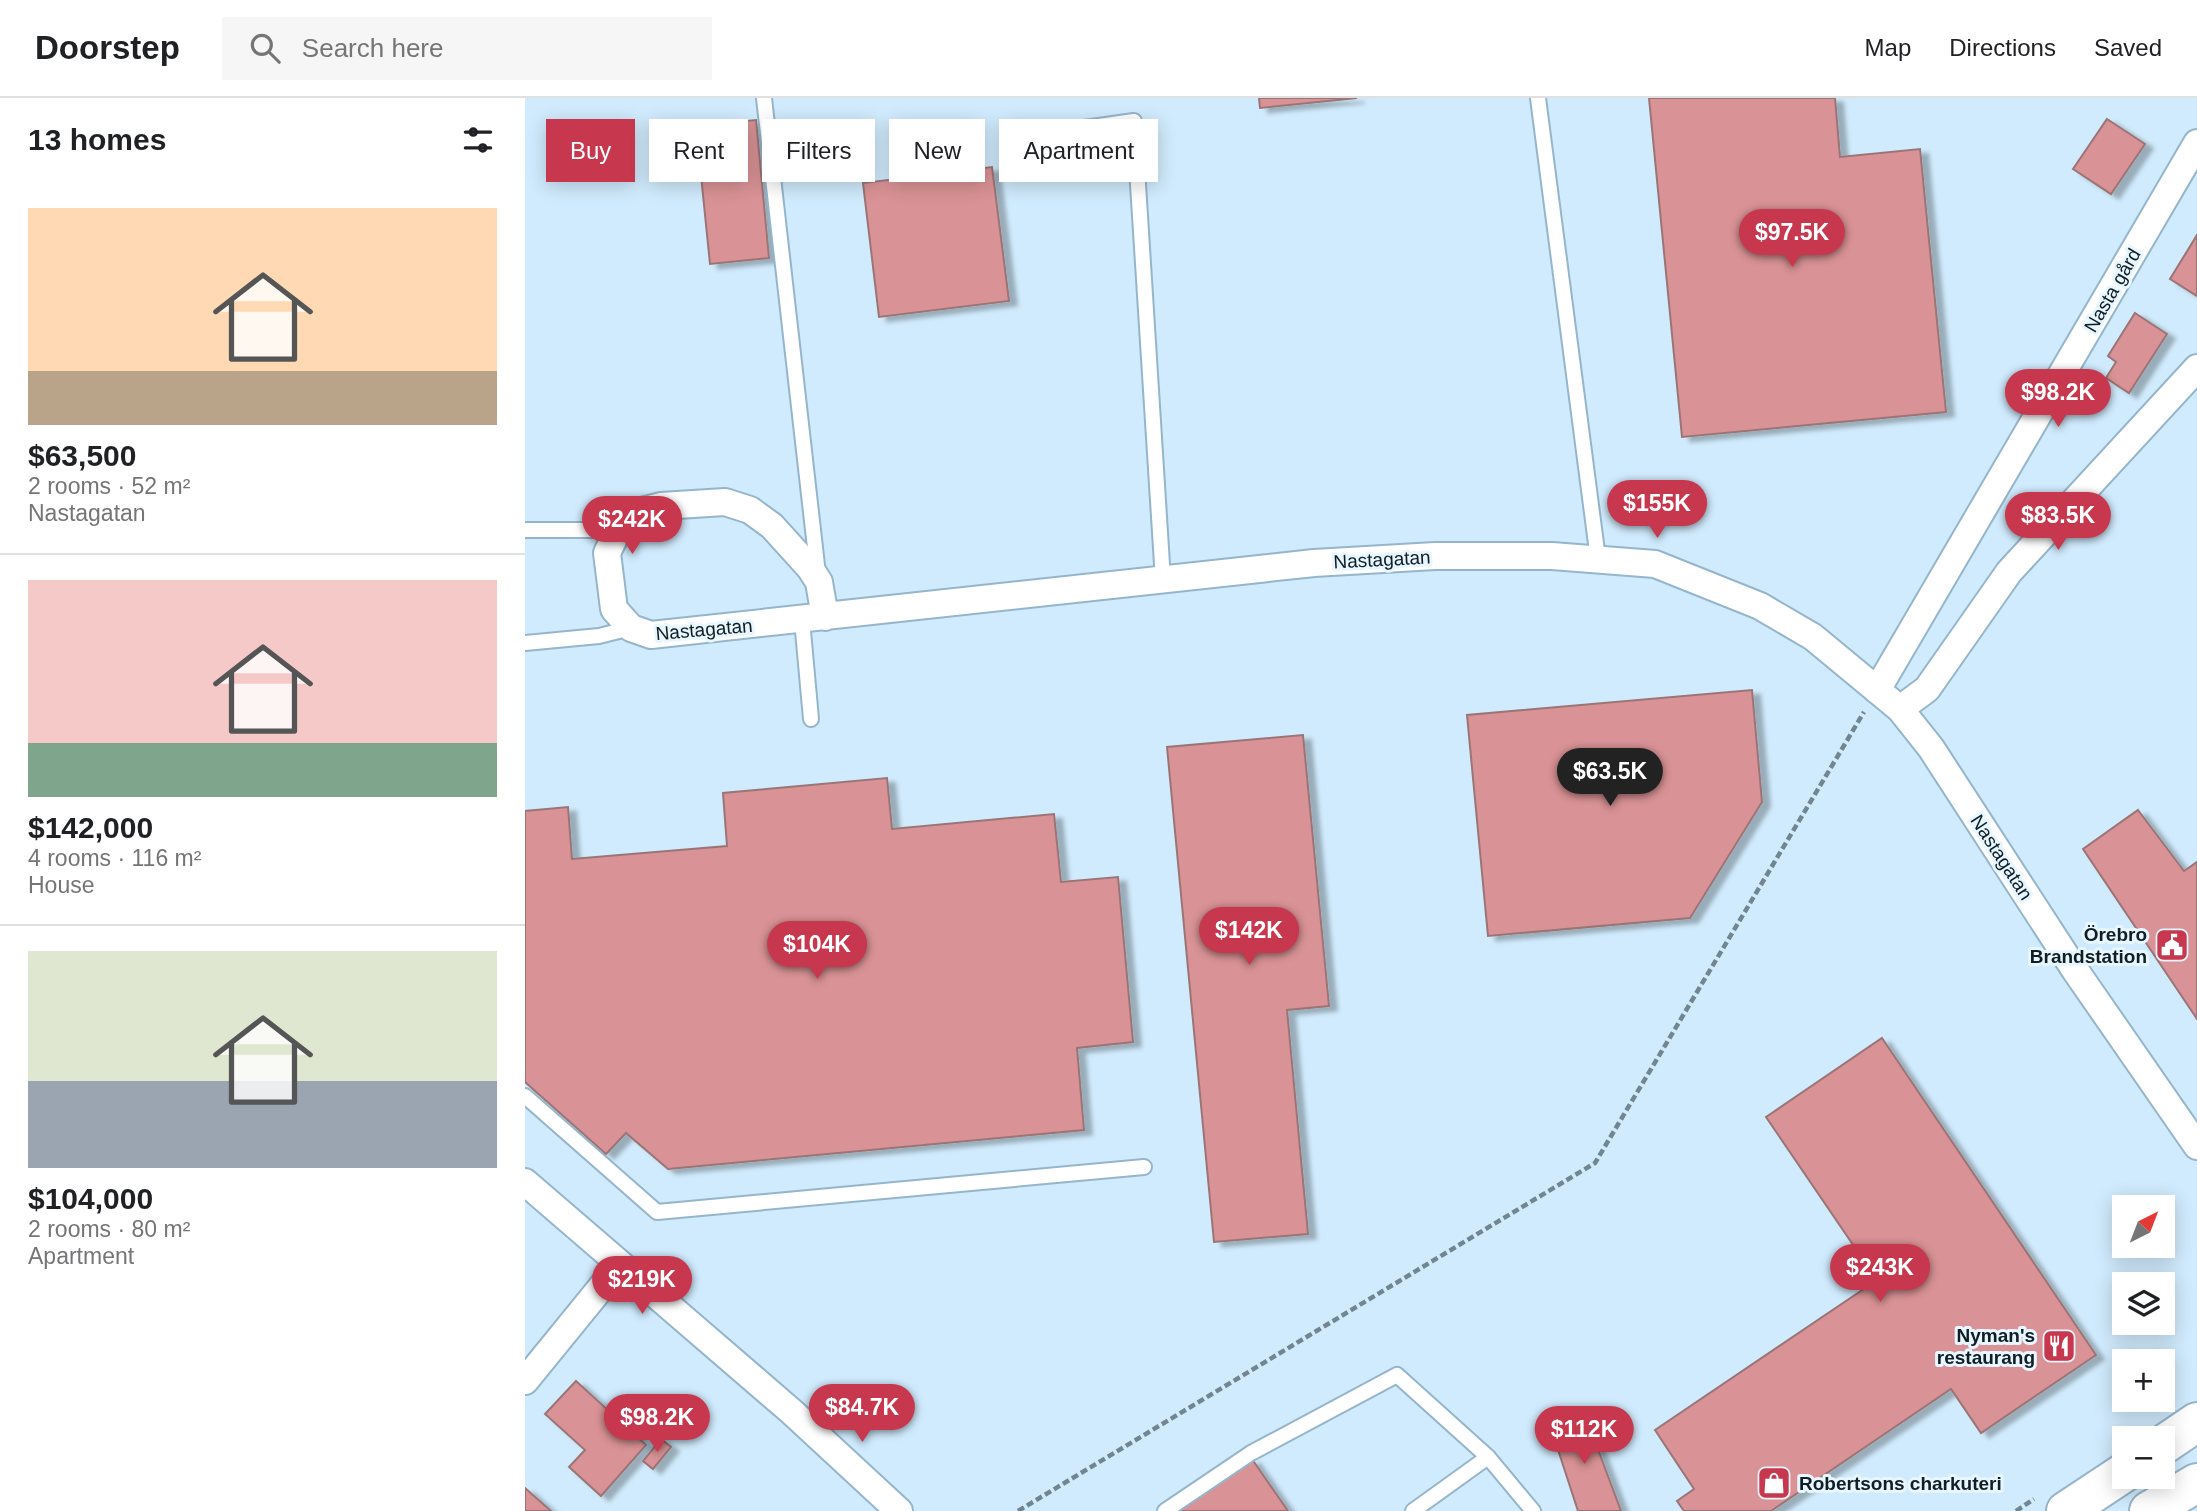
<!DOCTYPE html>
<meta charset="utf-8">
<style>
:root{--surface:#fff;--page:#f6f6f6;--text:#202124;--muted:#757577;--line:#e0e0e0;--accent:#c7374e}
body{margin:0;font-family:Arial,sans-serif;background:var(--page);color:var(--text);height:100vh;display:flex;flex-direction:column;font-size:26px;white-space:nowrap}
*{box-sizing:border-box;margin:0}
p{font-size:23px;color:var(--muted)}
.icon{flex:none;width:38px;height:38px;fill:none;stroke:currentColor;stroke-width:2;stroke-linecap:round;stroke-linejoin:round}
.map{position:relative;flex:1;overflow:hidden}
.side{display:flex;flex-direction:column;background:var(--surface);width:525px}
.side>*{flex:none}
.hud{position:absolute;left:21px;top:21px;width:665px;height:63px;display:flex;gap:14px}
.needle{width:46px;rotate:42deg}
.buttons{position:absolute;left:1587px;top:1097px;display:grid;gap:14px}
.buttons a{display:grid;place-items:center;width:63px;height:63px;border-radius:0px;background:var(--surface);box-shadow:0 4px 18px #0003;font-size:35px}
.price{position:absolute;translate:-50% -60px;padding:0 16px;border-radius:24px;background:var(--accent);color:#fff;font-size:23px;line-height:46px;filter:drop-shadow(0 2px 4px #0008)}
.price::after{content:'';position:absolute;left:50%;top:42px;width:21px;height:16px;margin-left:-10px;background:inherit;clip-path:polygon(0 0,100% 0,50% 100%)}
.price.current{background:#222;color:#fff}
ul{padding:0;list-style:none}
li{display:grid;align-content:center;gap:14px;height:371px;padding:0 28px}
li+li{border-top:2px solid var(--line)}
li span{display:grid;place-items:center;height:217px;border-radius:0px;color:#555}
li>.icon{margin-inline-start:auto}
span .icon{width:126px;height:126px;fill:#fffc;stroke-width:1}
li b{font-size:30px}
h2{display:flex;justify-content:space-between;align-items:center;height:84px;padding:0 28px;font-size:30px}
.tag{padding:0 24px;border-radius:0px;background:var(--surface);box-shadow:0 4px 18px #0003;font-size:24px;line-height:63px}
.tag.current{background:var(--accent);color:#fff}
header{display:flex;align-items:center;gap:42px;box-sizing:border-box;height:98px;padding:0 35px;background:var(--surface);border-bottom:2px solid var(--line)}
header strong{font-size:33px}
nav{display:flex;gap:38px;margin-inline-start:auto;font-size:24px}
.search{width:490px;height:63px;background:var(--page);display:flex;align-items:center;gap:18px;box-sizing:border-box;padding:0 24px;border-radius:0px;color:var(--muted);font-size:26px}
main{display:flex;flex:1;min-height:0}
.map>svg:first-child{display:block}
.building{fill:#d99295;stroke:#9b7576;stroke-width:2;filter:url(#shadow)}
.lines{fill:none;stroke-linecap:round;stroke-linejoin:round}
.service-casing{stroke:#95b5cb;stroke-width:18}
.minor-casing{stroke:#95b5cb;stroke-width:30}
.secondary-casing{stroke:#95b5cb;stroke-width:42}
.path{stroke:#718592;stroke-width:4.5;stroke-dasharray:7 3.5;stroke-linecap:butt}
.service{stroke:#fff;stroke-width:14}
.minor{stroke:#fff;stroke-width:26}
.secondary{stroke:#fff;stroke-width:38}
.labels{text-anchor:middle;stroke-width:6;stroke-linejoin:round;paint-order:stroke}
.street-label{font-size:19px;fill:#111e26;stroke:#e8f6ff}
.poi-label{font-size:19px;font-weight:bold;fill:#111e26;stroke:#e8f6ff;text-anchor:end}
</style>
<header>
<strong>Doorstep</strong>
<div class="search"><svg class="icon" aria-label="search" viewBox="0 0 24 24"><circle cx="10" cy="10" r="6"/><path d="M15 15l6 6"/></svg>Search here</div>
<nav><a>Map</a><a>Directions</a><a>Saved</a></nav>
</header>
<main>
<section class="side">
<h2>13 homes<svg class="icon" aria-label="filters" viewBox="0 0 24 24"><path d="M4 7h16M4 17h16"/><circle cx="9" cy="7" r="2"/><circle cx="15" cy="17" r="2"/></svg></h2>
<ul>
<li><span style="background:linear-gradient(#ffd9b3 75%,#b9a48a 0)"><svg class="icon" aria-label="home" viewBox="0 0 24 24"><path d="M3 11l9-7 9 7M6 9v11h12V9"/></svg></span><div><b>$63,500</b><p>2 rooms · 52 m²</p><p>Nastagatan</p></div></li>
<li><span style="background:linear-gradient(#f6c9c9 75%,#7fa58c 0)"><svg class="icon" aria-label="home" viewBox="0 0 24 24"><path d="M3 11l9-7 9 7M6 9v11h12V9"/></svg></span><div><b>$142,000</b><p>4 rooms · 116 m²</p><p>House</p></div></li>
<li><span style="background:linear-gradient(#dfe7d0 60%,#9aa5b1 0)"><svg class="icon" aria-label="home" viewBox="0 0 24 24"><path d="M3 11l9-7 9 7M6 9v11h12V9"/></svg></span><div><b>$104,000</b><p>2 rooms · 80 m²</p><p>Apartment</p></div></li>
</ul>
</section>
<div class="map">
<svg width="1672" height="1413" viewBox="0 0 1672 1413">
<defs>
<filter id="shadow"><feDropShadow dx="8" dy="4.5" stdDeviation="2" flood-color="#0004"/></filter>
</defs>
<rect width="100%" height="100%" fill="#d0ebfd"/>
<g class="building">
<polygon points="734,0 832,0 735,10"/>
<polygon points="1124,0 1310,0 1315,59 1395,51 1421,314 1157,339"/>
<polygon points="1582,21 1620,46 1586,96 1548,71"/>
<polygon points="231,22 244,160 185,166 171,28"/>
<polygon points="467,69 484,203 354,219 338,85"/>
<polygon points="1672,137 1672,198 1645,181"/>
<polygon points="1610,215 1642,236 1604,295 1581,280 1591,264 1583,258"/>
<polygon points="1227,592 1237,704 1165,820 963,838 942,617"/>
<polygon points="778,637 804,908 762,912 783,1136 689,1144 642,649"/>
<polygon points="362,680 367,731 529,716 536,784 593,779 608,944 552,950 559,1032 143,1071 101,1035 81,1056 0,984 0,713 43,709 47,761 202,748 198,695"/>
<polygon points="1613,712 1659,773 1672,764 1672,921 1558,751"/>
<polygon points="1357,940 1571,1257 1456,1335 1426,1291 1246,1413 1159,1413 1152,1403 1169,1391 1130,1332 1352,1182 1241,1019"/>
<polygon points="51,1283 121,1347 76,1398 44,1369 60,1352 20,1316"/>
<polygon points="1059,1314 1096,1413 1053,1413 1025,1327"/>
<polygon points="136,1341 146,1349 128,1371 118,1363"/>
<polygon points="727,1361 763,1413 652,1413"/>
<polygon points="0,1390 26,1413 0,1413"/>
</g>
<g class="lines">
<defs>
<g id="service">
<polyline points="239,0 293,476"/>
<polyline points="1013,0 1073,461"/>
<polyline points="517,36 609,23 638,482"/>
<polyline points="0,432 93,432"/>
<polyline points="277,522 286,621"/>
<polyline points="0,545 74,538 106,530"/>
<polyline points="0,998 132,1114 619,1069"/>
<polyline points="640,1413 726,1355 872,1277 963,1359"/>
<polyline points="888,1413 963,1359 1008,1413"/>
</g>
<g id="minor">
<polyline points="300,519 294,484 285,470 247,428 225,412 200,404 136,408 116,413 93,432 82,455 89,511 106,530 126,537 789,465 910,458 1027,458 1130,466 1235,508 1288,539 1375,611 1406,650 1550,872 1672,1048"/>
<polyline points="1352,592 1672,45"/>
<polyline points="1375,611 1402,591 1484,474 1672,270"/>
<polyline points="0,1084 267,1314 374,1413"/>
<polyline points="0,1283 79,1186 97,1169"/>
</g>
<g id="secondary">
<polyline points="1638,1347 1672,1324"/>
<polyline points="1541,1413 1600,1374"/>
<polyline points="1624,1413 1672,1385"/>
</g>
</defs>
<use href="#service" class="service-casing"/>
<use href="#minor" class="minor-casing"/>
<use href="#secondary" class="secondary-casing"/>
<g class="path">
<polyline points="493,1413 1070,1065 1339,614"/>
<polyline points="1491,1413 1509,1401"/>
</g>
<use href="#service" class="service"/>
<use href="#minor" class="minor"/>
<use href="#secondary" class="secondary"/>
</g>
<defs>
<symbol id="civic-square" viewBox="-11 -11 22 22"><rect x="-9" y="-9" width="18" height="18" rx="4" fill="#c7374e" stroke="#e8f6ff"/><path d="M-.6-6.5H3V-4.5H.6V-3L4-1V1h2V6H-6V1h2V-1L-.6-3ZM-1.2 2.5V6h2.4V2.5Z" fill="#fff"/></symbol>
<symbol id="restaurant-square" viewBox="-11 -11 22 22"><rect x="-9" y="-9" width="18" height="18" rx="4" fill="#c7374e" stroke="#e8f6ff"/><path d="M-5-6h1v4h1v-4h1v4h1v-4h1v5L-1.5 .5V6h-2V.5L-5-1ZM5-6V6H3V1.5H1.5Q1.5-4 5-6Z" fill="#fff"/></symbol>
<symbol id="shop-square" viewBox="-11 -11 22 22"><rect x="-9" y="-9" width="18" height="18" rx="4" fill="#c7374e" stroke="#e8f6ff"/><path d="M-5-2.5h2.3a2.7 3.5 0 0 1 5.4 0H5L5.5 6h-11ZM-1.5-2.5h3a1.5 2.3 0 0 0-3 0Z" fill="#fff"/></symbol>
</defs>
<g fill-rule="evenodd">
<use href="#civic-square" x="1628" y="828" width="38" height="38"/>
<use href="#restaurant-square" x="1515" y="1229" width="38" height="38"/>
<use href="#shop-square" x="1230" y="1366" width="38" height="38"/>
</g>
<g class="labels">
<g class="street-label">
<text transform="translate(1587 192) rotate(-60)" y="7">Nasta gård</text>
<text transform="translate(857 461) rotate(-3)" y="7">Nastagatan</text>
<text transform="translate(179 531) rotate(-5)" y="7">Nastagatan</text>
<text transform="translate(1477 759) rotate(57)" y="7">Nastagatan</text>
</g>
<g class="poi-label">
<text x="1622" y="843">Örebro<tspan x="1622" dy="22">Brandstation</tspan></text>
<text x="1510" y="1244">Nyman's<tspan x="1510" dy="22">restaurang</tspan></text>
<text x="1274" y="1392" text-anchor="start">Robertsons charkuteri</text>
</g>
</g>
</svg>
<div class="buttons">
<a><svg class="needle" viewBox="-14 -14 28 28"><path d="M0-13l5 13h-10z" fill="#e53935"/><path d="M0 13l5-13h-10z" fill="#757577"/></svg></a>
<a><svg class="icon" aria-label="layers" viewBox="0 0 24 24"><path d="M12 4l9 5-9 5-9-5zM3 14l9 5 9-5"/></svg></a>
<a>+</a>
<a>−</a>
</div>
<b class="price" style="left:1267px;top:171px">$97.5K</b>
<b class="price" style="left:1533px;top:331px">$98.2K</b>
<b class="price" style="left:1132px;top:442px">$155K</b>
<b class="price" style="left:1533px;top:454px">$83.5K</b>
<b class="price" style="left:107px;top:458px">$242K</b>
<b class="price current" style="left:1085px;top:710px">$63.5K</b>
<b class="price" style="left:724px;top:869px">$142K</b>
<b class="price" style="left:292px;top:883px">$104K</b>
<b class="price" style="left:1355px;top:1206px">$243K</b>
<b class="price" style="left:117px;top:1218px">$219K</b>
<b class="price" style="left:337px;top:1346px">$84.7K</b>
<b class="price" style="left:132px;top:1356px">$98.2K</b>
<b class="price" style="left:1059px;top:1368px">$112K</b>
<div class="hud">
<a class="tag current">Buy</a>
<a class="tag">Rent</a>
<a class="tag">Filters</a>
<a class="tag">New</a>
<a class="tag">Apartment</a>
</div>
</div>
</main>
